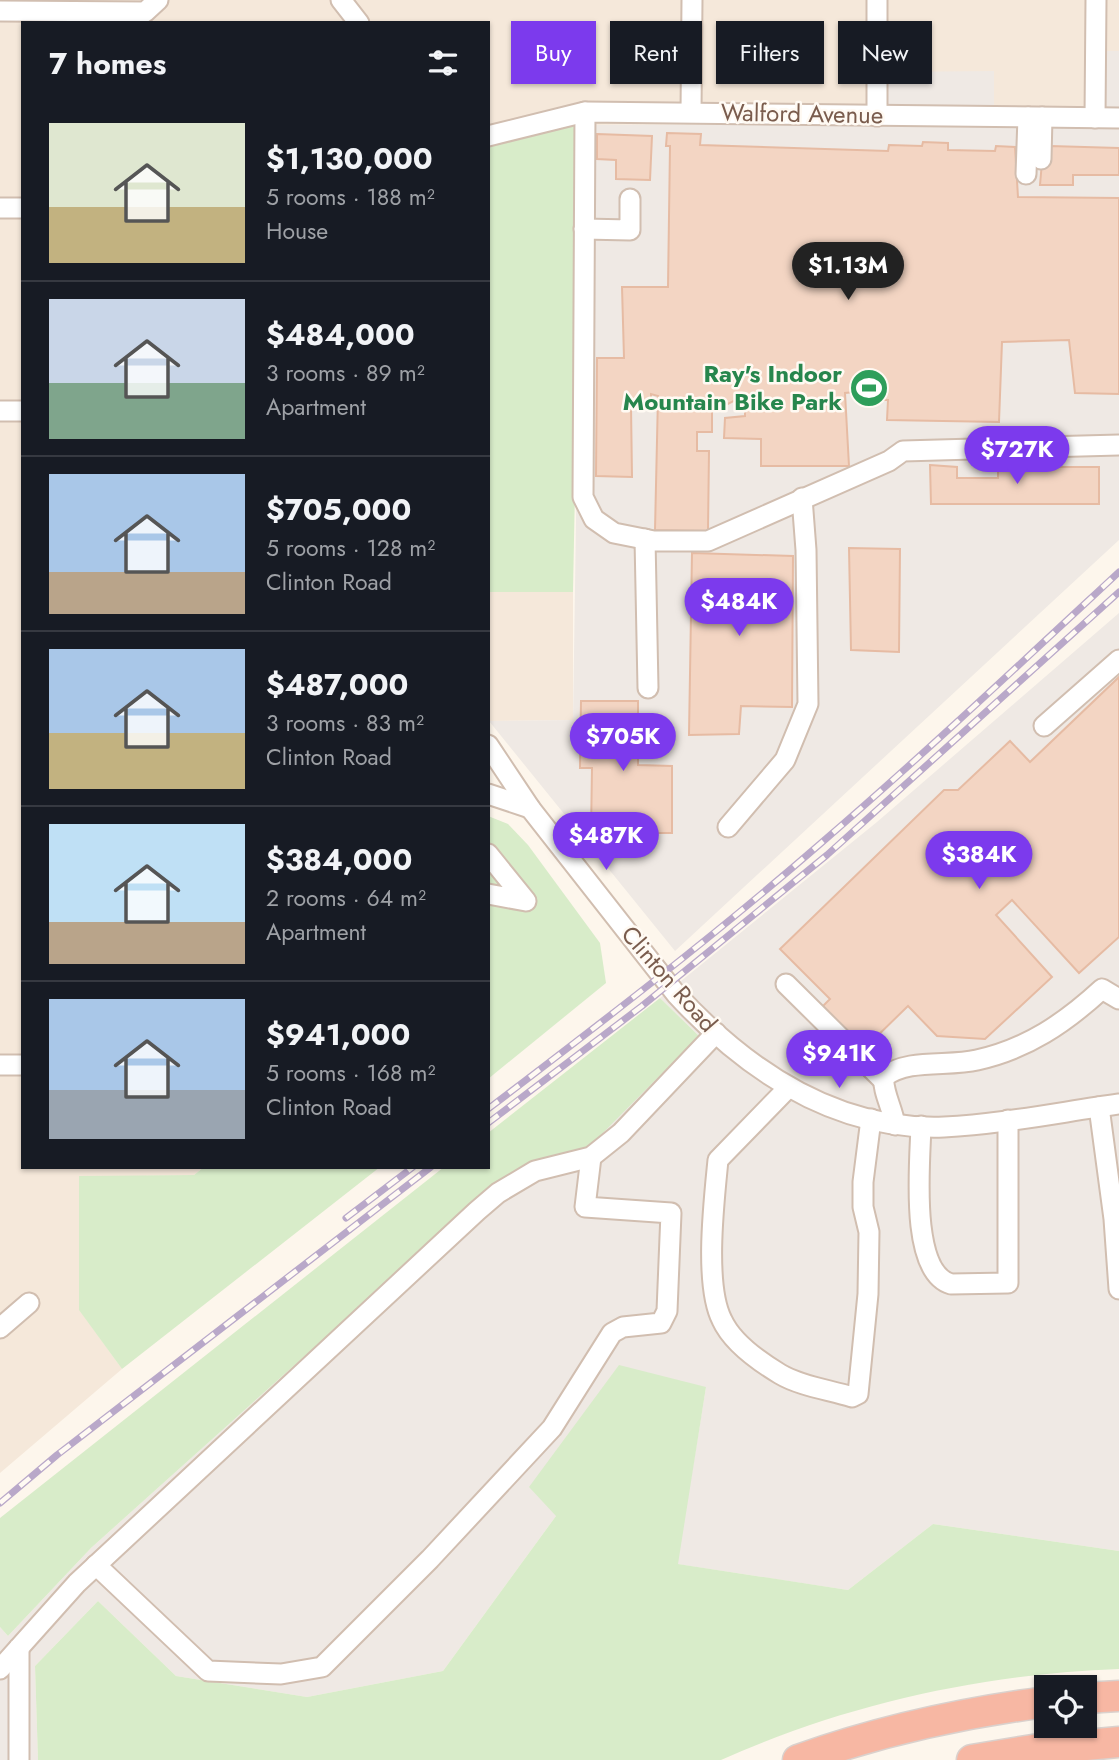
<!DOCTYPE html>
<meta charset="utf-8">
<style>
:root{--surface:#171b24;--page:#20242c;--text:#f1f3f6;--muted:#9ea1a6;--line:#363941;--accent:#7c3aed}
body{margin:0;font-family:Jost,sans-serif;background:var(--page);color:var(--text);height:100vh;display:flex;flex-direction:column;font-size:26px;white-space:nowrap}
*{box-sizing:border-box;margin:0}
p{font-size:23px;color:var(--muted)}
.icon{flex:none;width:38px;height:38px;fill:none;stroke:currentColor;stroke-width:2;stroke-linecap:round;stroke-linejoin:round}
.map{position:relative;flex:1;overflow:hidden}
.side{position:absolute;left:21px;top:21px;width:469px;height:1148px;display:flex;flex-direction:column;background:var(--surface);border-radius:0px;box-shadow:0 2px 5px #0004}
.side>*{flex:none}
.guide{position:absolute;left:511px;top:21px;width:502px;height:63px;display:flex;gap:14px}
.tools{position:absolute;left:1034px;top:1675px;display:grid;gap:14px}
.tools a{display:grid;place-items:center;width:63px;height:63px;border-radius:0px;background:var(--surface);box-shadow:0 2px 5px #0004;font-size:35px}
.price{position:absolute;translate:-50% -60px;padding:0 16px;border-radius:24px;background:var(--accent);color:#fff;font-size:23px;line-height:46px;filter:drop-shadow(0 2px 4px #0008)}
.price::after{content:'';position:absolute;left:50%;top:42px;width:21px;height:16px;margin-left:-10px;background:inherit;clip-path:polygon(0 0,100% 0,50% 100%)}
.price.active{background:#222;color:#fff}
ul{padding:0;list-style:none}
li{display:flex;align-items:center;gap:21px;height:175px;padding:0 28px}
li+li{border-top:2px solid var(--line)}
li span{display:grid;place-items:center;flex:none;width:196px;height:140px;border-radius:0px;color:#555}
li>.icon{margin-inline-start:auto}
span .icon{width:84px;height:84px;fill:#fffc;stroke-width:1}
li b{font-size:30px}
h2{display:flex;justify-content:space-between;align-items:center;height:84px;padding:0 28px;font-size:30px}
.tag{padding:0 24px;border-radius:0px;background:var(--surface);box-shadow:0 2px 5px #0004;font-size:24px;line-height:63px}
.tag.active{background:var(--accent);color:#fff}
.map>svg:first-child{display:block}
.residential{fill:#f5e8da}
.industrial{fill:#efe9e4}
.green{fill:#d8ecc9}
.building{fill:#f3d5c3;stroke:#e6bba3;stroke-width:2}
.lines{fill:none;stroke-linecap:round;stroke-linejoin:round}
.minor-casing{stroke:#d1beb0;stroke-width:23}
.highway-casing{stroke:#dad1cd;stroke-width:33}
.minor{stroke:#fff;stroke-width:19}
.highway{stroke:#f7b7a3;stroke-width:30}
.rail-casing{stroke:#b9a8c9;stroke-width:7}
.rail{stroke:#fffaf3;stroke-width:4.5;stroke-dasharray:13;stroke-linecap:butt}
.labels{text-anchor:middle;stroke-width:5;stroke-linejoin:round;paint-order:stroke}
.street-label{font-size:24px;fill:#7a5c4d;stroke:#fffaf3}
.leisure-label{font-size:24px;font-weight:bold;fill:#27864d;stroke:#fffaf3;text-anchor:end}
</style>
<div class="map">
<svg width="1119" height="1760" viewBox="0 0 1119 1760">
<rect width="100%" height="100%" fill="#fdf6ec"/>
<g class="residential">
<polygon points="0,0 1119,0 1119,51 1105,51 1105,122 568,125 488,144 488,23 23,23 23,1167 204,1167 194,1175 79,1177 79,1309 122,1369 0,1473"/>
<polygon points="488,592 573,592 573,720 488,721"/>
</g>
<g class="industrial">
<polygon points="1105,51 1119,51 1119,540 675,951 489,721 573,720 582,125 884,124 885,72 994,71 994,123 1105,122"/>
<polygon points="1119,613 1119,1551 933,1524 848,1590 677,1564 706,1387 556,1516 443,1671 307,1697 176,1676 98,1601 35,1666 38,1760 0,1760 0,1627 8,1636 91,1548 505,1176 589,1147 698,1035 660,998 877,822"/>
</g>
<g class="green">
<polygon points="568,125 582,125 573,592 488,592 488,144"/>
<polygon points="488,816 508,824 528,845 600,943 606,983 488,1079"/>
<polygon points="660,998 699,1036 589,1147 505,1176 91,1548 8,1636 0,1627 0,1518 444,1167 488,1167 488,1133"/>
<polygon points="204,1167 380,1167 122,1369 79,1310 79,1176 194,1175"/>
<path d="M 619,1365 L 706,1387 L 678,1564 L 848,1590 L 933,1524 L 1119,1551 L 1119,1669 C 983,1674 846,1704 721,1760 L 38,1760 L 35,1666 L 98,1601 L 176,1676 L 307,1697 L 443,1671 L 556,1516 L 529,1487 Z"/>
</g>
<g class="building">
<polygon points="667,133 701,134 700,145 888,151 889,145 922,146 923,142 948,143 948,150 995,151 996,146 1015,147 1018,197 1119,198 1119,394 1075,393 1069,340 1002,342 999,422 887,420 888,400 856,400 855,392 845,393 849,466 761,466 761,439 724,438 725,418 745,416 745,395 728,404 712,397 712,432 697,432 697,451 709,451 708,531 655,530 658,396 651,394 651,407 631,406 632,477 596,476 597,358 624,358 622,287 668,287 670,146 666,146"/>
<polygon points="597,134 652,136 650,180 616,179 616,160 597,159"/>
<polygon points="1050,146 1119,148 1119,175 1073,175 1073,185 1040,185 1042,162"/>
<polygon points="930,465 957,467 957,478 998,478 998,467 1099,467 1099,504 931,504"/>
<polygon points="849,548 900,549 899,652 851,650"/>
<polygon points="692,553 793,556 792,707 741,706 739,734 689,735"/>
<polygon points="1119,677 1119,937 1079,973 1012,900 996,915 1052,977 985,1039 937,1036 908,1006 871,1042 864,1034 857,1041 823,1006 830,999 780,949 944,790 958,790 1010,741 1030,762"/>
<polygon points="581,701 638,701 638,765 672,766 672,833 591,833 592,768 580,768"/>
</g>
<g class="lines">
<defs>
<g id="minor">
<polyline points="341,0 359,23"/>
<polyline points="0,11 145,12 158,0"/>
<polyline points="585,112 583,497 594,519 614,533 654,541 708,541 889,461 903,451 1119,445"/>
<polyline points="691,112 692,0"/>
<polyline points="877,116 877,0"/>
<polyline points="1095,118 1096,0"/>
<polyline points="488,136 585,112 1119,118"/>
<polyline points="1041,159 1042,117"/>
<polyline points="1026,174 1028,117"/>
<polyline points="0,208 23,208"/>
<polyline points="584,229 630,230 630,199"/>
<polyline points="0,411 23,411"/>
<polyline points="645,539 648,688"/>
<polyline points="1044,726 1119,660"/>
<path d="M 488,745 L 530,808 L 676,994 C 747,1071 836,1131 944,1127 C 1003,1124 1061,1112 1119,1104"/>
<polyline points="488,794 530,808"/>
<polyline points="728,827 785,760 808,704 806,550 802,498"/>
<polyline points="488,854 526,901 488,894"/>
<polyline points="786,984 883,1080"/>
<polyline points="0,1065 23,1065"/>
<path d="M 788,1088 L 718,1160 C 714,1201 704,1285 722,1320 C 732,1342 760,1362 780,1374 C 800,1386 830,1390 852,1397 L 858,1394 L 868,1294 L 869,1232 L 863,1207 L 863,1182 L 871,1119"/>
<polyline points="1099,1107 1114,1219 1119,1289"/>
<path d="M 895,1125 C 893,1109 882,1091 884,1077 C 908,1058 948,1067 977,1060 C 1027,1049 1065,1023 1102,989 L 1119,999"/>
<path d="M 921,1126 C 920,1162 909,1272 951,1284 L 1008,1283 L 1008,1120"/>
<polyline points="0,1328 29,1303"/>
<polyline points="96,1565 208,1671 281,1674 322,1667 430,1559 552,1428 612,1333 623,1327 661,1323 667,1311 671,1213 585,1207 591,1157"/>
<polyline points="0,1669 77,1583 477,1211 498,1193 535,1171 591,1157 621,1133 716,1033"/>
<polyline points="19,1760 19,1648"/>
</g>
<g id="highway">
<polyline points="1085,1698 1119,1696"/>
<path d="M 798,1760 C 879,1731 961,1713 1046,1702"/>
<polyline points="972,1760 1033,1750 1119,1742"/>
</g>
</defs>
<use href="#minor" class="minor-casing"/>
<use href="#highway" class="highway-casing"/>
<use href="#minor" class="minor"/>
<use href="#highway" class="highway"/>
<defs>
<g id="rail">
<path d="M 488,1109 C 601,1023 713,937 820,844 C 922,756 1020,664 1119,572"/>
<polyline points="488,1123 642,1006 827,855 1119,592"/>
<polyline points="346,1218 413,1167"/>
<polyline points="0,1503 57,1455 431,1167"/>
</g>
</defs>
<use href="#rail" class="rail-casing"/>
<use href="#rail" class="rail"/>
</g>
<defs>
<symbol id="stadium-disc" viewBox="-11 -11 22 22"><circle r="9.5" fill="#2e9e5b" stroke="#fffaf3"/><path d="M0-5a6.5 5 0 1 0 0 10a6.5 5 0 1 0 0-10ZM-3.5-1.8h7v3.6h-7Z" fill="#fff"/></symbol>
</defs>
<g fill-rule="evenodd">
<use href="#stadium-disc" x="847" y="366" width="44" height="44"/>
</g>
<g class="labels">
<g class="street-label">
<text transform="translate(802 114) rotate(1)" y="8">Walford Avenue</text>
<text transform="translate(669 979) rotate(49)" y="8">Clinton Road</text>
</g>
<g class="leisure-label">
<text x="842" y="382">Ray's Indoor<tspan x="842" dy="28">Mountain Bike Park</tspan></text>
</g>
</g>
</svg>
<div class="tools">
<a><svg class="icon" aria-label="locate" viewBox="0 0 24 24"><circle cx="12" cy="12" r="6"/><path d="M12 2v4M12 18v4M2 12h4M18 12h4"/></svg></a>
</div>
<b class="price active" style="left:848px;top:302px">$1.13M</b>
<b class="price" style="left:1017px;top:486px">$727K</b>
<b class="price" style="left:739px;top:638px">$484K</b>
<b class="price" style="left:623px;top:773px">$705K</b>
<b class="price" style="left:606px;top:872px">$487K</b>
<b class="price" style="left:979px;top:891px">$384K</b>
<b class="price" style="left:839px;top:1090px">$941K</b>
<div class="guide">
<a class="tag active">Buy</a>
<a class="tag">Rent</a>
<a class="tag">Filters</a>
<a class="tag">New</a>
</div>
<section class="side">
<h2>7 homes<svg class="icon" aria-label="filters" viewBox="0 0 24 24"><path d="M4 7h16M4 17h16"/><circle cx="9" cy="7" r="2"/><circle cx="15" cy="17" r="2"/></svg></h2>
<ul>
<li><span style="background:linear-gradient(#dfe7d0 60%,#c2b280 0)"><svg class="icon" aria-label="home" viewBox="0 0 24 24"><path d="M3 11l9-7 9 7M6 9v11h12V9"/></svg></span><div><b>$1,130,000</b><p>5 rooms · 188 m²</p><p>House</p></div></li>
<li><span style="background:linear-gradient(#c9d6e8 60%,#7fa58c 0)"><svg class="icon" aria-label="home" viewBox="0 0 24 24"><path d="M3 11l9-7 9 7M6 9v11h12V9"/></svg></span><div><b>$484,000</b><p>3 rooms · 89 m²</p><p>Apartment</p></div></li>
<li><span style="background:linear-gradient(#a9c7e8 70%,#b9a48a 0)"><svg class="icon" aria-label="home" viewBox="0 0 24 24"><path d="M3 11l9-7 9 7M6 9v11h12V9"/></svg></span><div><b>$705,000</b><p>5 rooms · 128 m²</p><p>Clinton Road</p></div></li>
<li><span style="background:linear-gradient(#a9c7e8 60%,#c2b280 0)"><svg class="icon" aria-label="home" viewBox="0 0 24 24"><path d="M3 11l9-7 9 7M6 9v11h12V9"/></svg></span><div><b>$487,000</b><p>3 rooms · 83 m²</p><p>Clinton Road</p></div></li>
<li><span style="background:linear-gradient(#bfe0f5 70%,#b9a48a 0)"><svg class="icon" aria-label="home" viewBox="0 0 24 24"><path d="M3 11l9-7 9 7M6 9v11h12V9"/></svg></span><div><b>$384,000</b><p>2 rooms · 64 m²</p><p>Apartment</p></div></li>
<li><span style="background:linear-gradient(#a9c7e8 65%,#9aa5b1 0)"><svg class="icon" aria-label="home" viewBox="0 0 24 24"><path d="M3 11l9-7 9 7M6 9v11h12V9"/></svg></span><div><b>$941,000</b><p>5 rooms · 168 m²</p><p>Clinton Road</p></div></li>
</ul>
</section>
</div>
